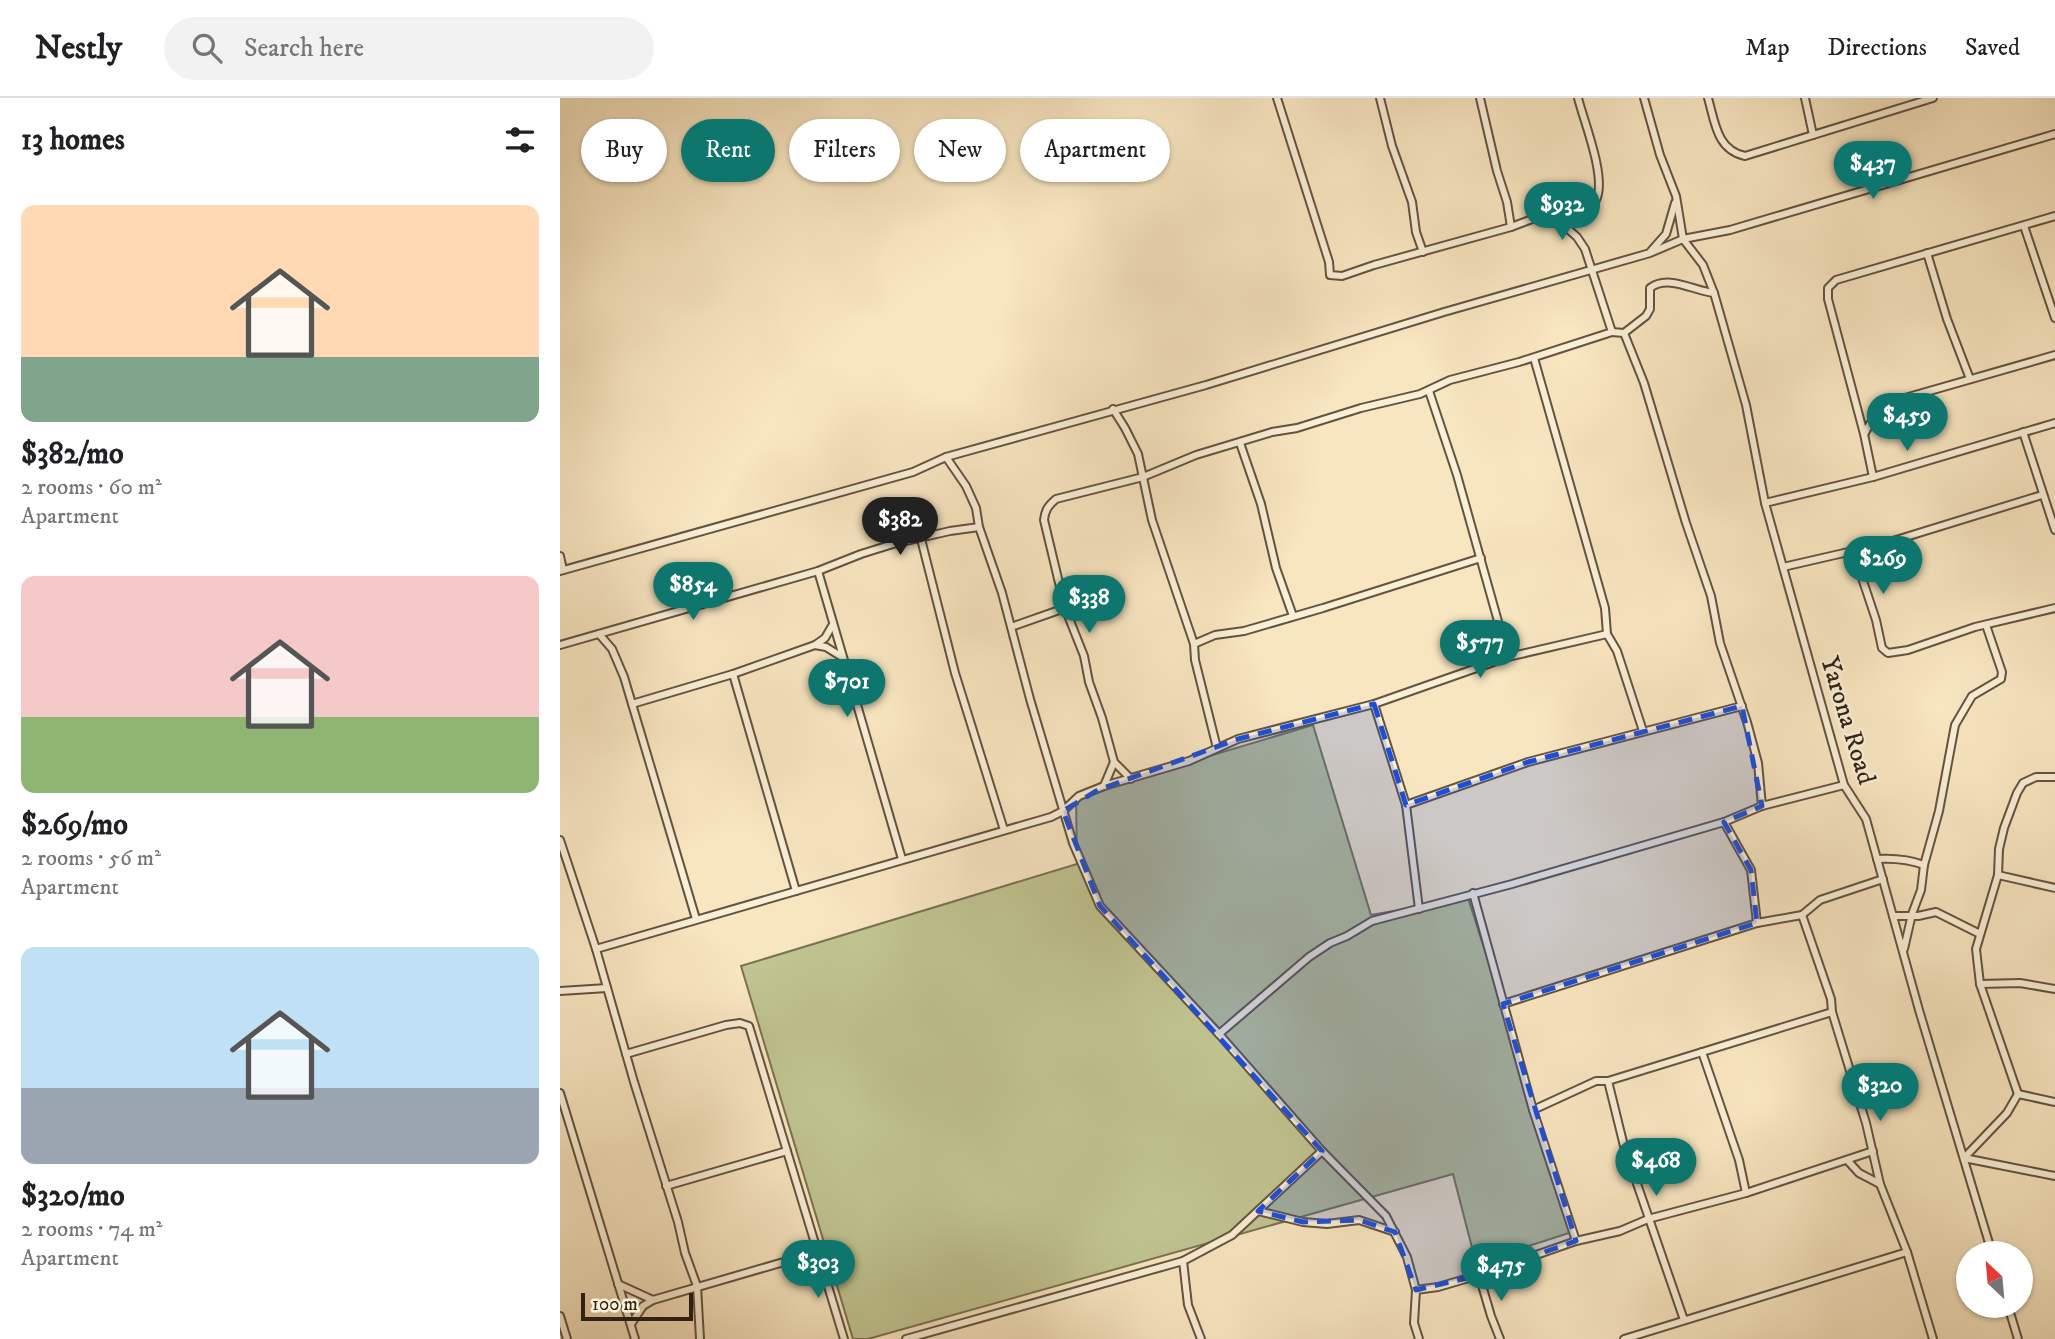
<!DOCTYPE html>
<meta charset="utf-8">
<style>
:root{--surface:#fff;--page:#f2f2f2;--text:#202124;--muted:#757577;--line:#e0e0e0;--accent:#0f766e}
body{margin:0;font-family:"IM FELL DW Pica",serif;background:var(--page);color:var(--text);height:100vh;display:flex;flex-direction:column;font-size:26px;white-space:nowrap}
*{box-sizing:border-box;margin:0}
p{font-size:23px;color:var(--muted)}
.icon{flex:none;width:38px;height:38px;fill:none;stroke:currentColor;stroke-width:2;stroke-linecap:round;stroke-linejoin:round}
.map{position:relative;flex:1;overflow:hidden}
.details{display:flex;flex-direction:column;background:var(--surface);width:560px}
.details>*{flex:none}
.banner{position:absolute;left:21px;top:21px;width:665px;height:63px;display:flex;gap:14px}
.needle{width:46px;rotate:334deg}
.fabs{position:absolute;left:1396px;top:1143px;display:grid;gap:14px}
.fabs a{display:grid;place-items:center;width:77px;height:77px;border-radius:50%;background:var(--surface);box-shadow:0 2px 5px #0004;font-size:35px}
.scale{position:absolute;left:21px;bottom:18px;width:112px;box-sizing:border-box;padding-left:7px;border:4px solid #322213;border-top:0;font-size:19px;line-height:24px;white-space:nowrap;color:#322213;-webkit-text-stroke:5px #faefd7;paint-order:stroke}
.price{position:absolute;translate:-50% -60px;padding:0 16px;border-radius:24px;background:var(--accent);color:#fff;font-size:23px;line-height:46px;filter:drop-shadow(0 2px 4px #0008)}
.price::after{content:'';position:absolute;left:50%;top:42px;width:21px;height:16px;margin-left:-10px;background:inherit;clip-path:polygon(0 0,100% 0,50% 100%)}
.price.selected{background:#222;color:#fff}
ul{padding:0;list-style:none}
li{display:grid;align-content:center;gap:14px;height:371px;padding:0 21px}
li span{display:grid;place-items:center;height:217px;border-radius:14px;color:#555}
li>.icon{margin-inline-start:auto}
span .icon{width:126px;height:126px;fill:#fffc;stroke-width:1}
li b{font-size:30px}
h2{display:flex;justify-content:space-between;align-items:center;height:84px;padding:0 21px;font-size:30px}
.chip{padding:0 24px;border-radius:32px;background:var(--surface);box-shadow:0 2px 5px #0004;font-size:24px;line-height:63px}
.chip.selected{background:var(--accent);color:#fff}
header{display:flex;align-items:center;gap:42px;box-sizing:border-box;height:98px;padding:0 35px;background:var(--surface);border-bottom:2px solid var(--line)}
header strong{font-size:33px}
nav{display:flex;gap:38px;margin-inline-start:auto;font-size:24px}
.search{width:490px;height:63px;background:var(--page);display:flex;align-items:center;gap:18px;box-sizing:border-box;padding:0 24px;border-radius:38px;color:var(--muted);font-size:26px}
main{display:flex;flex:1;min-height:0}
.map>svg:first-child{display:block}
.green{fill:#c0c491;stroke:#797352;stroke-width:2}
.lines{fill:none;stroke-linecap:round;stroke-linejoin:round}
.minor-casing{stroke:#64533e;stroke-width:10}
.minor{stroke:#faefd7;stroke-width:6}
.marked{fill:#1d4ed8;fill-opacity:0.2;stroke:#1d4ed8;stroke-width:5;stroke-dasharray:14 9;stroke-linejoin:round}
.labels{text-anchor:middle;stroke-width:5;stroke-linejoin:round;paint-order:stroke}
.street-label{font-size:26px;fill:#322213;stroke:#faefd7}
</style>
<header>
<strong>Nestly</strong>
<div class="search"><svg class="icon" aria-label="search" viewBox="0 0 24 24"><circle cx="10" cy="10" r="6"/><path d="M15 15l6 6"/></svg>Search here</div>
<nav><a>Map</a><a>Directions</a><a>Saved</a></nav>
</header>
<main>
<section class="details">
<h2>13 homes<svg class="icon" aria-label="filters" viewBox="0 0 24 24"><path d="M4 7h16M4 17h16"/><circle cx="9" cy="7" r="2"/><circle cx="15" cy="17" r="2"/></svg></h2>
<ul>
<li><span style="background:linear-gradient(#ffd9b3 70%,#7fa58c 0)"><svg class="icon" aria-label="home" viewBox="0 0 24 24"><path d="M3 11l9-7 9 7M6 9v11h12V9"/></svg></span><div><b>$382/mo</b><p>2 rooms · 60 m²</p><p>Apartment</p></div></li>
<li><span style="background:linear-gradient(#f6c9c9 65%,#8fb573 0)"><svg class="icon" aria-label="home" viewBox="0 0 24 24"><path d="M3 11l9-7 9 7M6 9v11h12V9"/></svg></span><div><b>$269/mo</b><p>2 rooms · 56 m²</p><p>Apartment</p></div></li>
<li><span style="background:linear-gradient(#bfe0f5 65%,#9aa5b1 0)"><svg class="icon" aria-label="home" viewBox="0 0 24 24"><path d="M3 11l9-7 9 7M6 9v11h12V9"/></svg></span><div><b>$320/mo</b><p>2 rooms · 74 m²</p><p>Apartment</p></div></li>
</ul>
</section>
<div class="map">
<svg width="1495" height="1241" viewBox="0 0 1495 1241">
<rect width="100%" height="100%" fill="#f8e6c1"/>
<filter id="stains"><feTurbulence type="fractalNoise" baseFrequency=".00286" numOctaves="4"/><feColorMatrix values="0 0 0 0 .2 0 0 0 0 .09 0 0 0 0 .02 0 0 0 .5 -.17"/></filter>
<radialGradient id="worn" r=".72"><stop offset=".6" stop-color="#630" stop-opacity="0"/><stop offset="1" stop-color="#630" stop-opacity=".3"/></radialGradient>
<polygon class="green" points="753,627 811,817 908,800 1015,1133 916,1165 893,1076 308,1241 293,1241 181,868 517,766 516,698"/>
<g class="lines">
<defs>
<g id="minor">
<path d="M 717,0 L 769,164 L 770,177 L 782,178 L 814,167 L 951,129 L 996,112 L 1036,102 C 1047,80 1024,24 1018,0"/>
<polyline points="820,0 832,48 852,104 856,134 863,154"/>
<polyline points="920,0 937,73 947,104 951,129"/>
<polyline points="1084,0 1100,57 1116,98 1123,141 1143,167 1154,195 1186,307 1205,405 1284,687 1306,721 1359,912 1432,1155"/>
<path d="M 1148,0 C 1155,25 1157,52 1185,58 L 1373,0"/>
<polyline points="1245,0 1253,37"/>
<polyline points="1464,128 1495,220"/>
<polyline points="1091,153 1106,136 1115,105"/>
<polyline points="1367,155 1387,221 1410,281"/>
<polyline points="1052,234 1064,235 1084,285 1126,425 1151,498 1160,545 1187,624 1198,665 1202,708"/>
<path d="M 1064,235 L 1086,218 L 1090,211 L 1090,190 C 1108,176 1134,193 1154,195"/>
<polyline points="974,260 1045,510 1047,536 1057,553 1083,633"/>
<polyline points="869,293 897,377 948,559"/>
<polyline points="553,311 565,330 578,356 592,422 634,546 635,562 657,650"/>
<polyline points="1463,334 1495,432"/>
<path d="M 1305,335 C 1315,314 1324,310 1345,300 L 1495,257"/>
<polyline points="680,345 701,406 716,470 733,518"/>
<polyline points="386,359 406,388 416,410 419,429 442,495 470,601 513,745 540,808 659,936 762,1053 826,1118 847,1159 856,1192 854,1225 859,1241"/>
<polyline points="1313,379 1304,336 1268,201 1268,190 1276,182 1495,118"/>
<polyline points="1205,405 1313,379 1495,325"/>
<polyline points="361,441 395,575 444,732"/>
<polyline points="1300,452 1301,477 1316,522 1322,550 1328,555 1348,552 1415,529 1495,510"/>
<polyline points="0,458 3,472"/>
<polyline points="1223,469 1323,446 1482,397"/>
<polyline points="0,473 353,374 386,359 646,287 884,214 1090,155 1123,141 1170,132 1495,36"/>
<polyline points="258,473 342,761"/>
<polyline points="451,529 505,510"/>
<polyline points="39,536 52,551 64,579 136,821"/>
<polyline points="634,546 655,537 684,533 763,510 921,460"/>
<polyline points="0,547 258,473 301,456 333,446 390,433 419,429"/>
<polyline points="255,547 266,549 282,559"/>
<polyline points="173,576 236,793"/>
<polyline points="72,606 173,576 255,547 265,540 272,528"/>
<polyline points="814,606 846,707 859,811"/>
<path d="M 571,681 L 554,664 L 542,620 L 529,584 L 524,558 L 505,510 L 484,422 C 485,412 488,408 496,401 L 583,379 L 636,357 L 712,334 L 737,330 L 801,310 L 860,296 L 890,282 L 959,264 L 1052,234 L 1025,151 L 1017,139 L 999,123 L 996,112"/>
<polyline points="544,688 554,664"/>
<polyline points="846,707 968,664 1182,608"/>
<polyline points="1164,724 1191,772 1197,825"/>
<polyline points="0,742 36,851 74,984 118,1124 125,1155 137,1188 140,1241"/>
<path d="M 1317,761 C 1334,760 1348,761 1364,767"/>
<polyline points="1438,777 1495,790"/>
<polyline points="913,795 973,1012 1016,1143"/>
<polyline points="1242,817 1271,901 1272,914 1306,1025 1320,1086 1347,1154 1373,1241"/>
<polyline points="1333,818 1358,818 1376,814 1420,836"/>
<polyline points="36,851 491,719 503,713 519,698 544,688 629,663 678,641 814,606 948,559 1047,536"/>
<polyline points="1344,851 1352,816 1361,792 1364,767 1379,713 1395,627 1412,598 1441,581 1442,574 1426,527"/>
<polyline points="1420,886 1460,885 1495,891"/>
<polyline points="0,893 47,890"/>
<polyline points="943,906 1197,825 1242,817 1260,802 1323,781"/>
<polyline points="659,936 749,859 770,845 787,838 812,823 952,786 1164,724 1202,708 1284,687"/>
<polyline points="1142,954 1179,1062 1186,1095"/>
<polyline points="66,956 166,927 180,925 189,928 284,1241"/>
<polyline points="1048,983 1064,1048 1124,1222"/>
<polyline points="0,995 75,1241"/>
<polyline points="1458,996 1420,886 1416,851 1438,777 1439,751 1444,730 1457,695 1463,685 1476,679 1495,679"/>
<polyline points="1458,996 1447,1015 1404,1060 1495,1078"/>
<polyline points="1458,996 1495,1004"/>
<polyline points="973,1012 1036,983 1048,983 1272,914"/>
<polyline points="1288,1063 1299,1075 1320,1086"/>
<polyline points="106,1088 227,1053"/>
<polyline points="698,1113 743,1124 767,1126 799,1122 835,1134"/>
<polyline points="623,1163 628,1207 641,1241"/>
<polyline points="919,1177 931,1218 940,1241"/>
<polyline points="58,1186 93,1202"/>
<polyline points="856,1192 878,1189 919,1177 1016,1143 1060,1133 1088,1121 1186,1095 1313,1053"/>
<polyline points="1448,1208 1458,1241"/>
<polyline points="0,1218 7,1241"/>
<polyline points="71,1226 83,1208 93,1202 258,1154"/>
<polyline points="346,1241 623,1163 672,1137 762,1053"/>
<polyline points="1064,1241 1347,1154"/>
</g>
</defs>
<use href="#minor" class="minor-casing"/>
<use href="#minor" class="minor"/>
</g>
<path class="marked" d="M 814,606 L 846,707 L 968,664 L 1182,608 L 1202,708 L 1164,724 L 1191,772 L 1197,825 L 943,906 L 1016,1143 L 919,1177 L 856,1192 L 835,1134 L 799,1122 L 743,1124 L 698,1113 L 762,1053 L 540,808 L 503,713 L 538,692 L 678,641 Z"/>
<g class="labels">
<g class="street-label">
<text transform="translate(1289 622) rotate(73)" y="9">Yarona Road</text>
</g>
</g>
<rect width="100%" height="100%" filter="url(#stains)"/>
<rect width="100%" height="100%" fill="url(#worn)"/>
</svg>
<div class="fabs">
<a><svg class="needle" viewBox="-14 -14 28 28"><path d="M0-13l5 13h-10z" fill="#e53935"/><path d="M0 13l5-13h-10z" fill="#757577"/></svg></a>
</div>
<div class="scale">100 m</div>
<b class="price" style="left:1313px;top:103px">$437</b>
<b class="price" style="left:1002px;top:144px">$932</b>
<b class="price" style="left:1347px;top:355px">$459</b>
<b class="price selected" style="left:340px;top:459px">$382</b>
<b class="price" style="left:1323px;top:498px">$269</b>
<b class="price" style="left:133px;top:524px">$854</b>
<b class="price" style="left:529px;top:537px">$338</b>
<b class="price" style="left:920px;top:582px">$577</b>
<b class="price" style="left:287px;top:621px">$701</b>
<b class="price" style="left:1320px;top:1025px">$320</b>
<b class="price" style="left:1096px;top:1100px">$468</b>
<b class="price" style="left:258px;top:1202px">$303</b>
<b class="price" style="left:941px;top:1205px">$475</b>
<div class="banner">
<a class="chip">Buy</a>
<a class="chip selected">Rent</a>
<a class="chip">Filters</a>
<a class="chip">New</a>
<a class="chip">Apartment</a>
</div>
</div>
</main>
